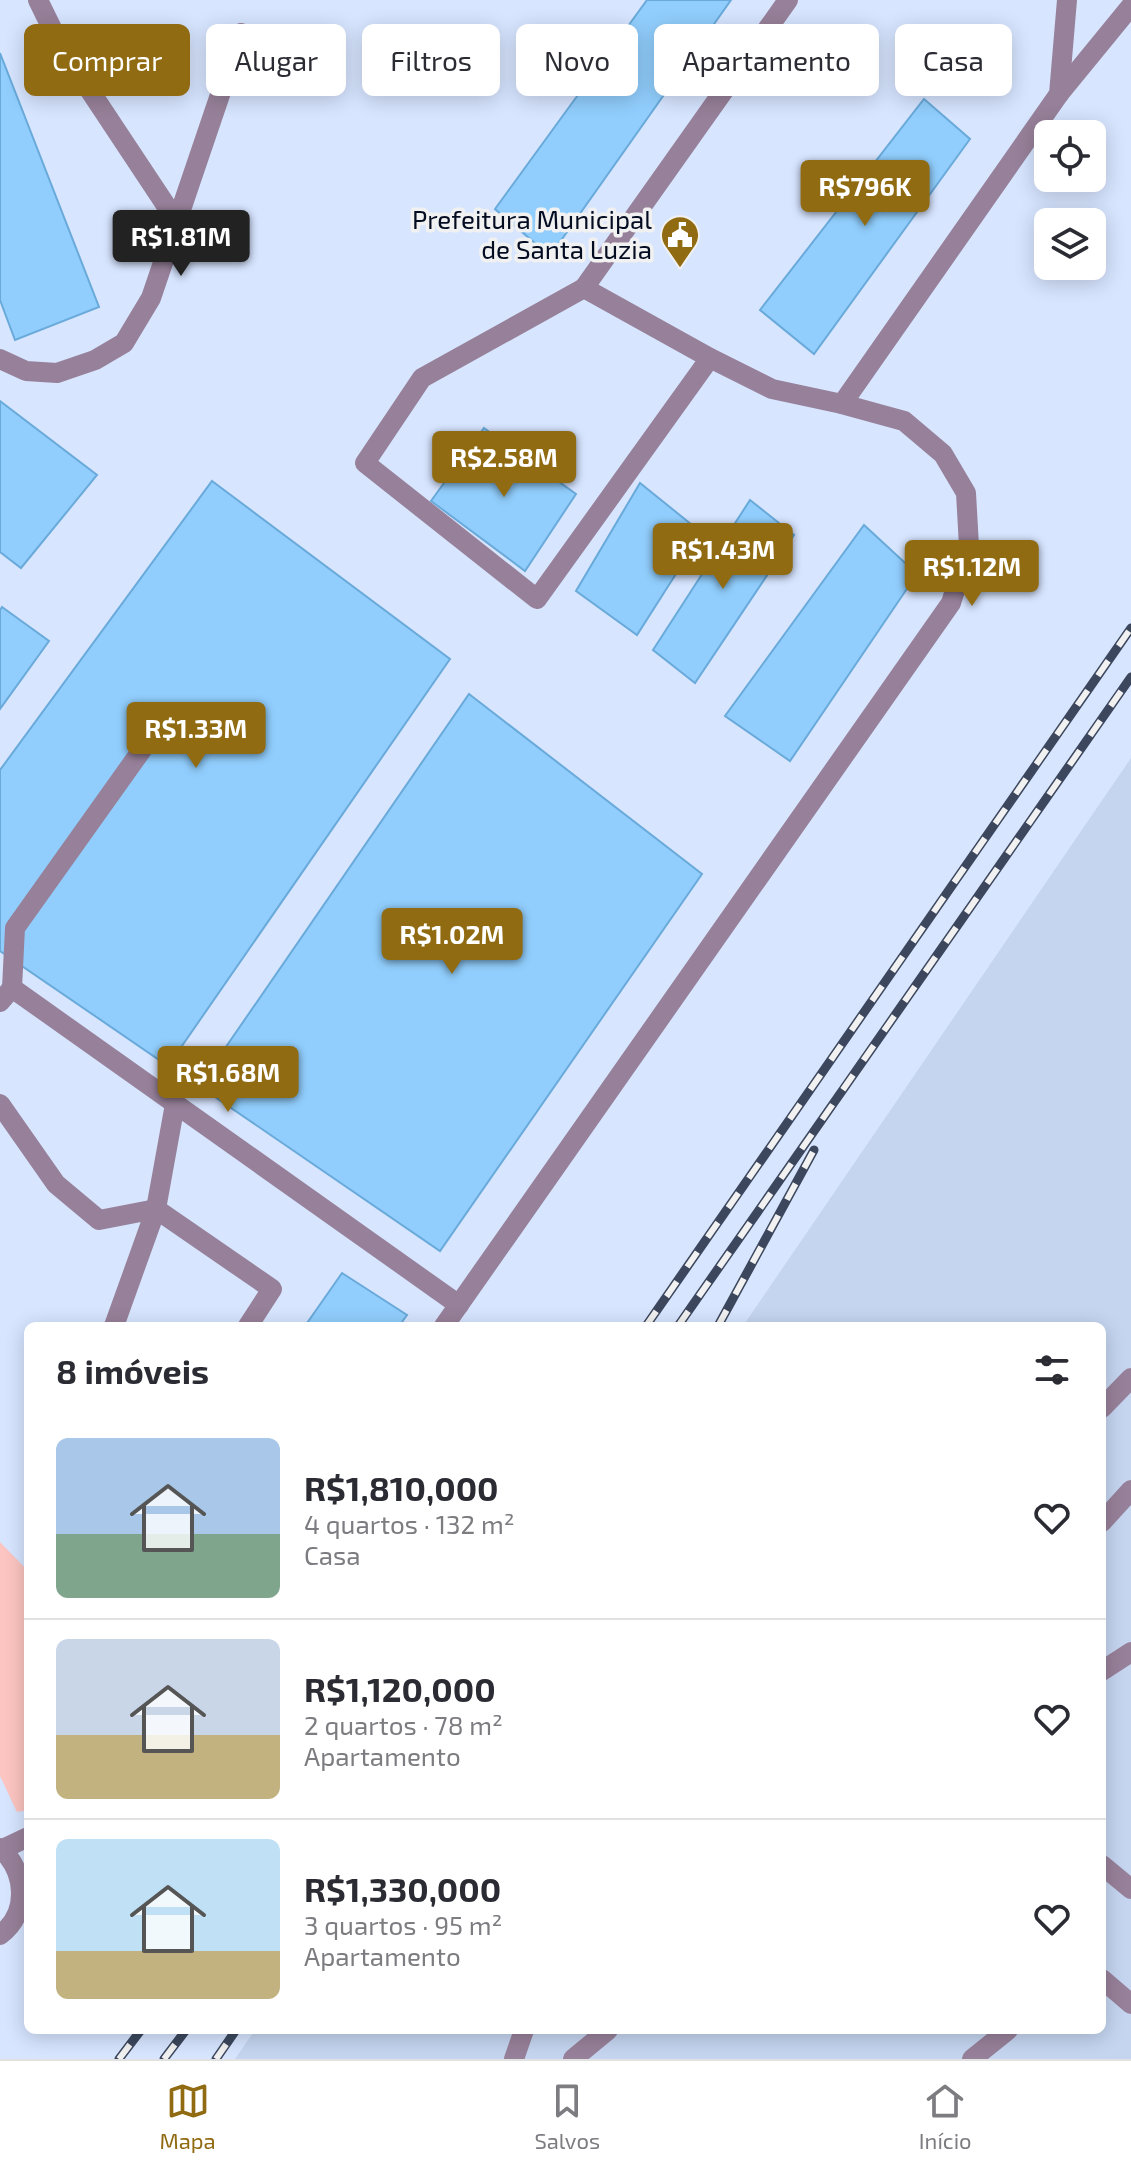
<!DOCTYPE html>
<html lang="pt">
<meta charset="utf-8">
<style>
:root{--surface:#fff;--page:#f7f7f7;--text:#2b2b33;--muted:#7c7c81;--line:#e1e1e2;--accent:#916b11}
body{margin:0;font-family:"Exo 2",sans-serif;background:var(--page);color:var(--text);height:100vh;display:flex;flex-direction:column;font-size:30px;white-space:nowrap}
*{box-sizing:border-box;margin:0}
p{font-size:26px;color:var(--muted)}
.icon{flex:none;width:44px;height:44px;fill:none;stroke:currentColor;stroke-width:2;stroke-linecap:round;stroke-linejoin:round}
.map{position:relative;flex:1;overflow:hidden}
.drawer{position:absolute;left:24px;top:1322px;width:1082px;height:712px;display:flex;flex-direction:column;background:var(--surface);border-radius:12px;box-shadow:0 4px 20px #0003}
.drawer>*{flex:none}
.banner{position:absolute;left:24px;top:24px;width:1084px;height:72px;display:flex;gap:16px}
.tools{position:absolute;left:1034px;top:120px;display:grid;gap:16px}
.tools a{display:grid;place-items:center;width:72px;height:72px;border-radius:12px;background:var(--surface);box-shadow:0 4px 20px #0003;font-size:40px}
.price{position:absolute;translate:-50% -68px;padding:0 18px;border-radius:8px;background:var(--accent);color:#fff;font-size:26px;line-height:52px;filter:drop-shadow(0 2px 4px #0008)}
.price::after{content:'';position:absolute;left:50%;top:48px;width:24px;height:18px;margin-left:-12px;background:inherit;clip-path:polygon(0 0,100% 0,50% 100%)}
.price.active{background:#222;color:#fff}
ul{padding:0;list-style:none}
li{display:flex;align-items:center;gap:24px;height:200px;padding:0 32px}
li+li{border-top:2px solid var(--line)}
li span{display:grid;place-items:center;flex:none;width:224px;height:160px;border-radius:12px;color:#555}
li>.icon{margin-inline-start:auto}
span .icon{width:96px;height:96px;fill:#fffc;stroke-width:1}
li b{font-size:34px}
h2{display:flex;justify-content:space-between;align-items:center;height:96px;padding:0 32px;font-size:34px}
.chip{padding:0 28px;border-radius:12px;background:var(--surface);box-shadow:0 4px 20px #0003;font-size:28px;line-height:72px}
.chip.active{background:var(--accent);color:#fff}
.tab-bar{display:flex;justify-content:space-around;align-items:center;height:112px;border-top:2px solid var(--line);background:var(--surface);font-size:22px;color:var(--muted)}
.tab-bar a{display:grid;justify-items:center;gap:4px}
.tab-bar .active{color:var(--accent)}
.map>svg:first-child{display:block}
.built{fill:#c5d5f0}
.green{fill:#fcc5c1}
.building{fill:#91cefd;stroke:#69aada;stroke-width:2}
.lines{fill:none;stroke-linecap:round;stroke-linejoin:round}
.service{stroke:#97819a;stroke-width:20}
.minor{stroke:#97819a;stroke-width:20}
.tertiary{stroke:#97819a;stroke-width:20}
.rail-casing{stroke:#3c475d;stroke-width:9}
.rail{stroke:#f1f1f1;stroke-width:6;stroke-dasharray:18;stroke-linecap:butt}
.labels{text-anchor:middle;stroke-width:7;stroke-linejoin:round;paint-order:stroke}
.poi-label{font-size:26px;fill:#030c21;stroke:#f1f1f1;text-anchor:end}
</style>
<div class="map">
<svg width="1131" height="2059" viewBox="0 0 1131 2059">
<rect width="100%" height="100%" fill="#d7e5ff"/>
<polygon class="built" points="1131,758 1131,2059 235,2059 255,2030 1102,2030 1102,1326 743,1326"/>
<polygon class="green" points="0,1542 28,1571 28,1810 17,1812 0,1776"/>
<g class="building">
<polygon points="647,0 731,0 550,256 495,209"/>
<polygon points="0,53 99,307 15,340 0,300"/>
<polygon points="924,99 970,139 814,354 760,310"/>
<polygon points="0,401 97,475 21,568 0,552"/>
<polygon points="484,428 576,494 525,571 431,501"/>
<polygon points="212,481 450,659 168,1066 0,951 0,770"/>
<polygon points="640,483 702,533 637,635 576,591"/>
<polygon points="750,500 794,535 695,683 653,650"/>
<polygon points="864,525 917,574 790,761 725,716"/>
<polygon points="2,607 49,641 0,709 0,610"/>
<polygon points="469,694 702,874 440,1251 199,1086"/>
<polygon points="342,1273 407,1315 399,1326 305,1326"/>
</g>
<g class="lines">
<g class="service">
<polyline points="38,0 61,47 177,222"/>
<polyline points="1059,94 1131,6"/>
<polyline points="584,288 422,378 365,463 537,599 710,358"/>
<polyline points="12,988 15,928 166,716"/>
<polyline points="0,1104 56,1184 99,1220 156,1209 272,1289 248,1326"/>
<polyline points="114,1326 156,1209 175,1104"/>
<polyline points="1102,1408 1131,1378"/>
<polyline points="1102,1522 1131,1490"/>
<polyline points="1102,1865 1131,1889"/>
<polyline points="1102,1979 1131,2004"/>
<polyline points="514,2059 524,2030"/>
<polyline points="972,2059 1008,2030"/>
</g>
<g class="minor">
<polyline points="0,359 26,371 57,373 95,360 124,343 151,298 241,33"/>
<polyline points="842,404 1059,94 1067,0"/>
<polyline points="0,1002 12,988 459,1305"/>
<polyline points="444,1326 951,603 969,546 966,493 943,454 904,421 842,404 772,389 710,358 584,288 788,0"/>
<polyline points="3,1849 28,1837"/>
</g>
<g class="tertiary">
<polyline points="1102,1671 1131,1652"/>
<path d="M 0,1848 C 26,1871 30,1913 0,1935"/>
<polyline points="573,2059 608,2030"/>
</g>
<defs>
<g id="rail">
<polyline points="646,1326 1131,628"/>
<polyline points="678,1326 1131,677"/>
<polyline points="718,1326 814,1150"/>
<polyline points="119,2059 141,2030"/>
<polyline points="164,2059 186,2030"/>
<polyline points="216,2059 236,2030"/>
</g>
</defs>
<use href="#rail" class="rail-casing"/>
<use href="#rail" class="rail"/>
</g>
<defs>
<symbol id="civic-pin" viewBox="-11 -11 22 30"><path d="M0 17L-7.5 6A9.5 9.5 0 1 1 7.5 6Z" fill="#916b11" stroke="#f1f1f1"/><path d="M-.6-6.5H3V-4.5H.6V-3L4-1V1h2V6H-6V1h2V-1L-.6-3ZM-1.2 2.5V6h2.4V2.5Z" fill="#fff"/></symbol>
</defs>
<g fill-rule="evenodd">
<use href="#civic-pin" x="658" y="213" width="44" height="60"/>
</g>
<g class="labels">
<g class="poi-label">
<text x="652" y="229">Prefeitura Municipal<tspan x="652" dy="30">de Santa Luzia</tspan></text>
</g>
</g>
</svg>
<div class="tools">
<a><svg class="icon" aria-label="locate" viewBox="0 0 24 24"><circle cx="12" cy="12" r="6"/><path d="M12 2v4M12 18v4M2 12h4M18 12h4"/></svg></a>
<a><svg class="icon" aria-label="layers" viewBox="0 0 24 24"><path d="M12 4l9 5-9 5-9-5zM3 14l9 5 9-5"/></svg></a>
</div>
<b class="price" style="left:865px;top:228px">R$796K</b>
<b class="price active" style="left:181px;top:278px">R$1.81M</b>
<b class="price" style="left:504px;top:499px">R$2.58M</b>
<b class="price" style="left:723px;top:591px">R$1.43M</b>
<b class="price" style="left:972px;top:608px">R$1.12M</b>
<b class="price" style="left:196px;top:770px">R$1.33M</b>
<b class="price" style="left:452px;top:976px">R$1.02M</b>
<b class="price" style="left:228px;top:1114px">R$1.68M</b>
<div class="banner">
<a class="chip active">Comprar</a>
<a class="chip">Alugar</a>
<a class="chip">Filtros</a>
<a class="chip">Novo</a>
<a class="chip">Apartamento</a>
<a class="chip">Casa</a>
</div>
<section class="drawer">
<h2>8 imóveis<svg class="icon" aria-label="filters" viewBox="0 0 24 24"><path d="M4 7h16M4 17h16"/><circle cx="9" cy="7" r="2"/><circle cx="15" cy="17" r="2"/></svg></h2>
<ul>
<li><span style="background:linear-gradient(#a9c7e8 60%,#7fa58c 0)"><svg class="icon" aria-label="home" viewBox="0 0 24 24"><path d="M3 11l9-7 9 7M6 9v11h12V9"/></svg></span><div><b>R$1,810,000</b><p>4 quartos · 132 m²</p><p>Casa</p></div><svg class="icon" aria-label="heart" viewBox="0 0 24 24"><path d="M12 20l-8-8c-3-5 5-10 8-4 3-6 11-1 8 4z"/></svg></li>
<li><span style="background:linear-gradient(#c9d6e8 60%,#c2b280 0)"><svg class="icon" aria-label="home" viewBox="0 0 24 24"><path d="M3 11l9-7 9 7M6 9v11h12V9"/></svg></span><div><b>R$1,120,000</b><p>2 quartos · 78 m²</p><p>Apartamento</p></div><svg class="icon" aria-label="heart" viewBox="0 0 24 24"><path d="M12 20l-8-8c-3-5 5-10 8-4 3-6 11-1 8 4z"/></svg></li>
<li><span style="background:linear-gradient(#bfe0f5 70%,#c2b280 0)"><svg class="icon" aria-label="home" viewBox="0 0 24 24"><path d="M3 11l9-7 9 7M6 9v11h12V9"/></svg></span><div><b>R$1,330,000</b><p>3 quartos · 95 m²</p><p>Apartamento</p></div><svg class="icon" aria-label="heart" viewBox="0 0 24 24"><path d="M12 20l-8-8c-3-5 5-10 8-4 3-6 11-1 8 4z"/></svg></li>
</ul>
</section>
</div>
<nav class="tab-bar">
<a class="active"><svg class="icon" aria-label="map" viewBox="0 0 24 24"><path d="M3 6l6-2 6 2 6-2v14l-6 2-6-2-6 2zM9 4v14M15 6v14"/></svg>Mapa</a>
<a><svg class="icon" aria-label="saved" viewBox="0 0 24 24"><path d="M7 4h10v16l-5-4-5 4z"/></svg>Salvos</a>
<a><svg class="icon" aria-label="home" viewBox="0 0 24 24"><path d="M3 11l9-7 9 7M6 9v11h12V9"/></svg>Início</a>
</nav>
